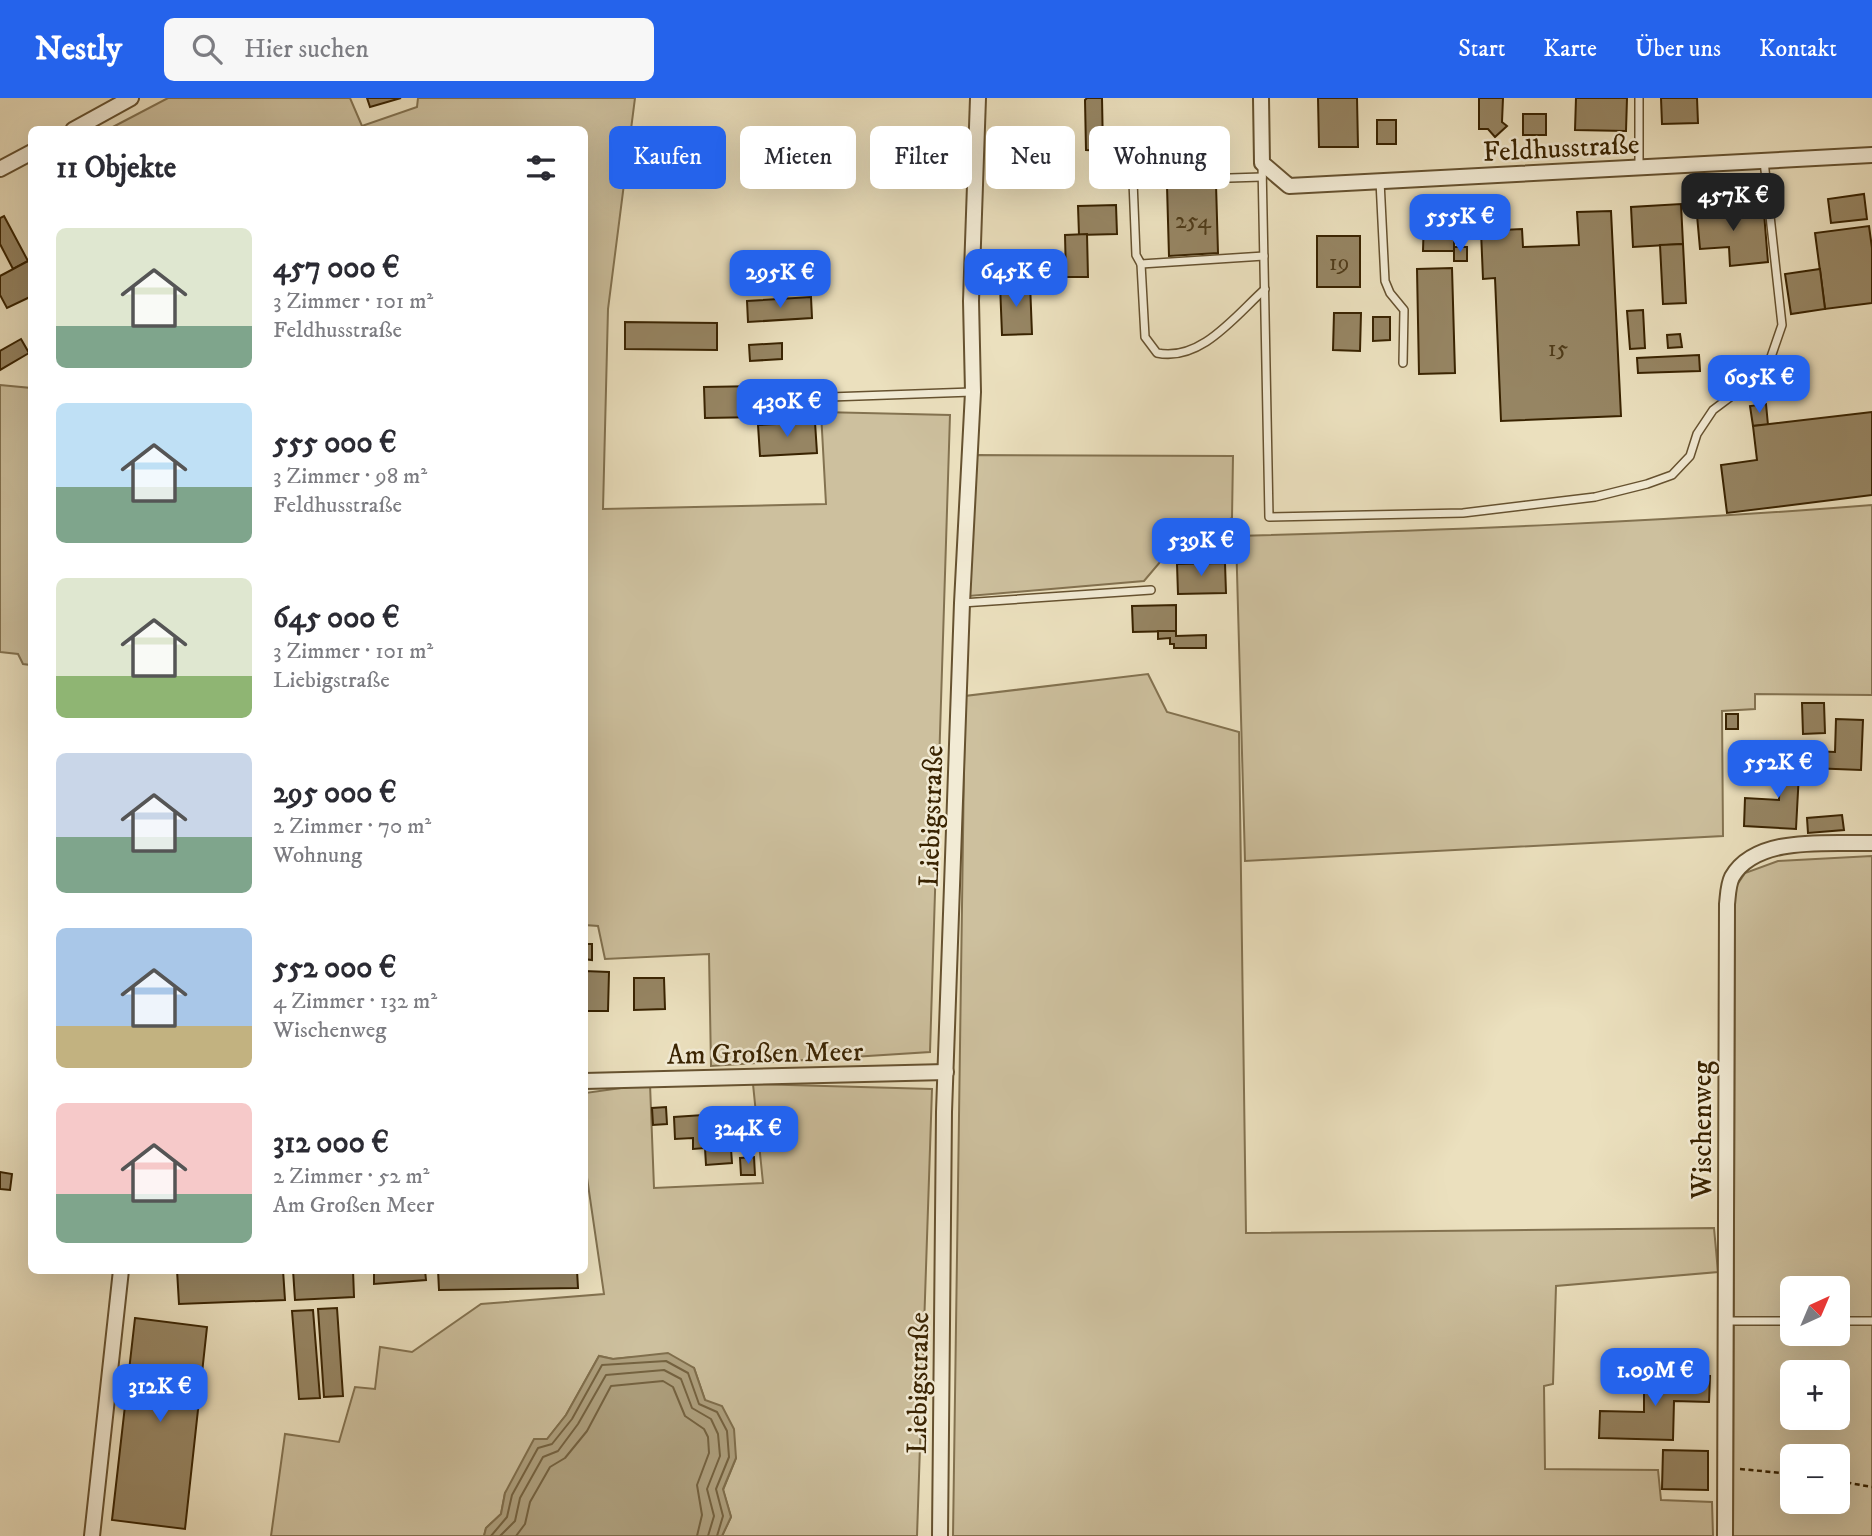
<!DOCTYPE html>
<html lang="de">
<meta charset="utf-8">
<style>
:root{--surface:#fff;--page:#f7f7f7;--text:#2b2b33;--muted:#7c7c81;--accent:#2563eb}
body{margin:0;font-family:"IM FELL DW Pica",serif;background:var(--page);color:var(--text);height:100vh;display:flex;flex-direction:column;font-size:26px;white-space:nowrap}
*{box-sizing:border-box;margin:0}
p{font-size:23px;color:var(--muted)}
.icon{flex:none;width:38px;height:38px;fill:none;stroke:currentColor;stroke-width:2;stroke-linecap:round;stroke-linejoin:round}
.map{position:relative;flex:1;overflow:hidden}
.sheet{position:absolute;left:28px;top:28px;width:560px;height:1148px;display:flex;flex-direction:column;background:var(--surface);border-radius:10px;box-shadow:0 7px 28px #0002}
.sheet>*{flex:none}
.guide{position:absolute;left:609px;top:28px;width:665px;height:63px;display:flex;gap:14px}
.needle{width:46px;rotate:44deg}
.tools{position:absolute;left:1780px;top:1178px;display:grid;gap:14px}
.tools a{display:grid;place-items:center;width:70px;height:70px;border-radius:10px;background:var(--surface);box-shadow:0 7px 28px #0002;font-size:35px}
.price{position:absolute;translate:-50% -60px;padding:0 16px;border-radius:14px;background:var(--accent);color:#fff;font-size:23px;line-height:46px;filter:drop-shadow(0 2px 4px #0008)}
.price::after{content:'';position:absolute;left:50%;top:42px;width:21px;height:16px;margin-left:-10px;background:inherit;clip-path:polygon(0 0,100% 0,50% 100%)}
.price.selected{background:#222;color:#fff}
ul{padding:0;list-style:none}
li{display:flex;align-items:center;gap:21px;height:175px;padding:0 28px}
li span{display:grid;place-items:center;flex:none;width:196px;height:140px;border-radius:10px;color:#555}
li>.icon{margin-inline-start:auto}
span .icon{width:84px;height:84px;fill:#fffc;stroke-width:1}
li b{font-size:30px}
h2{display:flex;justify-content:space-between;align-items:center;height:84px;padding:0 28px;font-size:30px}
.pill{padding:0 24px;border-radius:10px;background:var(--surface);box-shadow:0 7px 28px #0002;font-size:24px;line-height:63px}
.pill.selected{background:var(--accent);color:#fff}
header{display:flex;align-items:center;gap:42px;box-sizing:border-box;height:98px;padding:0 35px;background:var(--accent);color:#fff}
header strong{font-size:33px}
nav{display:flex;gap:38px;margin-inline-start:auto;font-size:24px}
.search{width:490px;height:63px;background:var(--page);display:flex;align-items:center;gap:18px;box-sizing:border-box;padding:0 24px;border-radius:10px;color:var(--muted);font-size:26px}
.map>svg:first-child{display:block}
.green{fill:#cdc09e;stroke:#837250;stroke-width:2;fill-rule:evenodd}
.water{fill:#aea07e;stroke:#7f6e4c;stroke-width:2}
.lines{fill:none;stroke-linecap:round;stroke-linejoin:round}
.shore{stroke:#746240;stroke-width:2}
.building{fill:#968563;stroke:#392301;stroke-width:2}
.lane-casing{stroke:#665230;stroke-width:10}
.street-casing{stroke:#665230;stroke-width:18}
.path{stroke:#392301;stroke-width:2.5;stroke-dasharray:5 3.5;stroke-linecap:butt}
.lane{stroke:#f2ebd5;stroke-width:7}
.street{stroke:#f2ebd5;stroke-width:14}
.labels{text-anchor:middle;stroke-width:5;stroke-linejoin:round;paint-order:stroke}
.number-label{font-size:24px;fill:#503c1a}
.street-label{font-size:28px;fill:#392301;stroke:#f2ebd5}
</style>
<header>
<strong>Nestly</strong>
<div class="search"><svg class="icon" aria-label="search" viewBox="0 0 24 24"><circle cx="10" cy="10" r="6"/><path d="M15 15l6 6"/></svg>Hier suchen</div>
<nav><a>Start</a><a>Karte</a><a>Über uns</a><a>Kontakt</a></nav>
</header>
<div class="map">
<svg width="1872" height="1438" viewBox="0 0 1872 1438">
<rect width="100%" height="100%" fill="#ebe0be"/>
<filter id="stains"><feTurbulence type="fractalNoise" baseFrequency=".00286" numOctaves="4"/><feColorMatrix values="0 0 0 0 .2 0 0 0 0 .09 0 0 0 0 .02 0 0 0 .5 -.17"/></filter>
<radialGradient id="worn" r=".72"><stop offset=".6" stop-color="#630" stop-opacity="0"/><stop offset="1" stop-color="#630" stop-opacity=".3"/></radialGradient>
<g class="green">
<polygon points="168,0 350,0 362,28 417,9 418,0 635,0 608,211 603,411 826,406 821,314 950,317 930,954 711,968 709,856 605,861 598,828 585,827 584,32 109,31"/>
<polygon points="0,287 31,290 31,567 23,566 18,556 0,554"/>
<polygon points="977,357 1233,358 1232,420 1171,451 1144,483 969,498"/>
<path d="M 1872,407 L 1872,597 L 1755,596 L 1755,611 L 1722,613 L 1723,738 L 1245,763 L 1236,438 C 1449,432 1661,424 1872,407 Z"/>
<polygon points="1148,576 1167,614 1239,634 1246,1135 1714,1130 1718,1174 1556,1188 1553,1286 1544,1288 1545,1371 1658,1372 1661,1402 1712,1404 1713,1438 953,1438 965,598"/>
<path d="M 1872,758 L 1872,1438 L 1733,1438 L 1735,790 L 1745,775 L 1778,763 ZM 1792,1190 L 1838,1190 L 1838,1236 L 1792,1236 ZM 1792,1274 L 1838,1274 L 1838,1320 L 1792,1320 ZM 1792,1358 L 1838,1358 L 1838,1404 L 1792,1404 Z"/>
<polygon points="650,986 654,1090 763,1085 753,986 932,991 917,1438 722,1438 731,1419 723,1392 736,1360 705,1302 694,1270 634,1259 613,1261 599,1258 566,1317 505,1395 501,1416 486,1430 484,1438 271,1438 285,1336 339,1344 355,1289 375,1291 380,1249 412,1254 481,1206 604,1196 585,1066 585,995"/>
</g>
<polygon class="water" points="668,1255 694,1270 705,1302 722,1308 734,1331 736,1360 723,1391 731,1419 722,1438 484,1438 486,1430 501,1416 505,1395 534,1341 547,1341 566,1317 599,1258 613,1261"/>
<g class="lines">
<g class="shore">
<polyline points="491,1438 507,1419 512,1397 538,1350 552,1346 572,1321 602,1267 666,1263 688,1275 699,1306 717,1314 727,1333 729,1359 716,1391 723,1418 717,1438"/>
<polyline points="500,1438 515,1423 520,1400 543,1359 558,1353 578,1326 606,1277 664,1272 681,1281 692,1310 711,1321 718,1336 720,1358 707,1391 714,1418 708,1438"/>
<polyline points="516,1438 525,1426 530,1404 550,1369 565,1360 587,1333 611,1288 663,1283 673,1289 685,1318 704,1331 708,1339 709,1355 697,1387 702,1417 697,1438"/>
</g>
</g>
<g class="building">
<polygon points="367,0 401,0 370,9"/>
<polygon points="1087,0 1102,0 1103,53 1086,52 1085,2"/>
<polygon points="1318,0 1357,0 1358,49 1319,49"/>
<polygon points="1479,0 1503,0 1502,24 1507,28 1495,39 1488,31 1479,31"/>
<polygon points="1576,0 1627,0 1626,33 1575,32"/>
<polygon points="1661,0 1697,0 1698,25 1662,26"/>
<rect x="1523" y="16" width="23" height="21"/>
<rect x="1377" y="22" width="19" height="24"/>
<polygon points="1216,86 1218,155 1169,158 1167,88"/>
<polygon points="1864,96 1867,121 1831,125 1828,101"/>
<polygon points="1727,103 1728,119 1764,115 1768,164 1730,168 1729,149 1700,151 1696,106"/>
<polygon points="1681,106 1683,146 1633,149 1631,109"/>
<polygon points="1116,107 1117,136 1079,137 1078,108"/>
<polygon points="1611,113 1621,318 1501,323 1495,180 1483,181 1481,133 1522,131 1523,149 1579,147 1577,114"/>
<polygon points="4,118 28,163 13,171 0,146 0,120"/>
<polygon points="1424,119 1454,120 1454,153 1423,153"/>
<polygon points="1869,128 1872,150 1872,205 1825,211 1815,135"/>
<polygon points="1087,136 1088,179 1066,179 1065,137"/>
<rect x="1317" y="138" width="43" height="51"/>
<polygon points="1683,146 1686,205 1663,206 1660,147"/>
<rect x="1454" y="149" width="13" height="14"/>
<polygon points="28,163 32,170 32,198 7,210 0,197 0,178"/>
<polygon points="1452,170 1455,275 1419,276 1417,171"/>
<polygon points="1820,171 1825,211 1791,216 1785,176"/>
<polygon points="1030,185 1032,236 1002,237 1000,186"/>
<polygon points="811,199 812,220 748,224 747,203"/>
<polygon points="1643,212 1645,250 1630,251 1627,213"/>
<polygon points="1334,215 1361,215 1360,253 1333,252"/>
<polygon points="1373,219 1390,219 1390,242 1373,243"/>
<polygon points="625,224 717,225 717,252 625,251"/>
<polygon points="1680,236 1682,249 1668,250 1667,237"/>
<polygon points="21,241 29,255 0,272 0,253"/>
<polygon points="782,245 782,261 750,263 749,247"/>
<polygon points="1699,257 1700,273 1638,275 1637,260"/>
<polygon points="759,288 760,319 705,320 704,289"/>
<polygon points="1766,306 1768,327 1753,328 1750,308"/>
<polygon points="1872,314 1872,397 1727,415 1721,367 1757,362 1753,328"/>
<polygon points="815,324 817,355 760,358 758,327"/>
<polygon points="1225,465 1226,495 1178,496 1177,466"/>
<polygon points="1176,507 1176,533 1133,534 1132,508"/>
<polygon points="1158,533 1176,533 1176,538 1206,537 1206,550 1174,550 1174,546 1170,546 1170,540 1158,541"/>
<polygon points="1802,605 1824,605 1825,635 1803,636"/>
<rect x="1726" y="616" width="12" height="15"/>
<polygon points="1836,621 1863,622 1861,672 1810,670 1810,653 1835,654"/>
<polygon points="1781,655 1800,656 1796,731 1744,728 1745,700 1779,702"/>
<polygon points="1842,717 1844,732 1808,735 1807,720"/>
<polygon points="584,846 592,846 592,862 584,861"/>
<polygon points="584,873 609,874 608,913 584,913"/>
<polygon points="634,880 664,880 665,911 634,912"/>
<polygon points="666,1009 667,1026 653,1027 652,1010"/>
<polygon points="703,1017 704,1037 730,1036 732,1065 706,1067 705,1050 693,1051 693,1040 675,1041 674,1019"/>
<polygon points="754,1059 755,1077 741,1077 740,1060"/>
<polygon points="0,1074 12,1076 10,1092 0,1091"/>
<polygon points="177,1172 283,1172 285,1202 179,1206"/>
<polygon points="293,1172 353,1172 354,1199 295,1202"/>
<polygon points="374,1172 425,1172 426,1182 374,1186"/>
<polygon points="438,1172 577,1172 578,1190 439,1192"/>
<polygon points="337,1210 343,1298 324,1299 318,1211"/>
<polygon points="313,1212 320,1300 299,1301 292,1213"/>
<polygon points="135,1220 207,1229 185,1431 112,1422"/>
<polygon points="1644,1276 1710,1278 1709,1304 1674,1303 1673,1342 1599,1340 1600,1313 1644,1314"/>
<polygon points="1663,1352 1708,1353 1708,1392 1662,1391"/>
</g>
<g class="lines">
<defs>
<g id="lane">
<polyline points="1639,0 1639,69"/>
<polyline points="1262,66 1269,419 1463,415 1595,399 1647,386 1672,377 1690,358 1697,336 1713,312 1757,279 1771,259 1782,227 1764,63"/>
<polyline points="1262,79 1133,83 1136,157 1141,166 1264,158"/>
<polyline points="1380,83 1385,183 1390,195 1404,212 1403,265"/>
<path d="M 1141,166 L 1145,239 L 1157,255 C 1201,264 1235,218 1265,191"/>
<polyline points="830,299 972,294"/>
<polyline points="962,505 1151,492"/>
<polyline points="1726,1223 1792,1223"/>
<polyline points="1838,1223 1872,1223"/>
</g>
<g id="street">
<polyline points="1261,0 1262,65 1289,88 1872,57"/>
<polyline points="73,32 131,0"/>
<polyline points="0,71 32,54"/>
<polyline points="584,983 946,974"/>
<polyline points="92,1438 121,1172"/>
<polyline points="940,1438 944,1014 962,505 973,294 971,203 978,0"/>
<path d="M 1725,1438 L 1727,806 C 1728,798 1728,787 1732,779 C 1756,737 1829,746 1872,745"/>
</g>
</defs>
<use href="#lane" class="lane-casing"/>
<use href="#street" class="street-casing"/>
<g class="path">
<polyline points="1740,1371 1792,1376"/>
<polyline points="1838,1383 1872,1389"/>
</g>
<use href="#lane" class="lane"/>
<use href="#street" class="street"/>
</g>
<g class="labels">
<g class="number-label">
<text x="1193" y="130">254</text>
<text x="1339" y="172">19</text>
<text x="1558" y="258">15</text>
</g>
<g class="street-label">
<text transform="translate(1561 49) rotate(-3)" y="10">Feldhusstraße</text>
<text transform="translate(930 718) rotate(-88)" y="10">Liebigstraße</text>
<text transform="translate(765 954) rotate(-1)" y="10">Am Großen Meer</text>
<text transform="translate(1701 1032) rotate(-90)" y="10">Wischenweg</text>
<text transform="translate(917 1285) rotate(-89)" y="10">Liebigstraße</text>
</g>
</g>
<rect width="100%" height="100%" filter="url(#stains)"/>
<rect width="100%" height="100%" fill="url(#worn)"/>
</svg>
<div class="tools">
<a><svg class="needle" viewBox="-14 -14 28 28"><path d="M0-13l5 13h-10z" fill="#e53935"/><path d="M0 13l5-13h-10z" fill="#7c7c81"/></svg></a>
<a>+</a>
<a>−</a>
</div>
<b class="price selected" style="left:1733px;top:135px">457K €</b>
<b class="price" style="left:1460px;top:156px">555K €</b>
<b class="price" style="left:1016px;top:211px">645K €</b>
<b class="price" style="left:780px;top:212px">295K €</b>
<b class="price" style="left:1759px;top:317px">605K €</b>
<b class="price" style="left:787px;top:341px">430K €</b>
<b class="price" style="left:1201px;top:480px">539K €</b>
<b class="price" style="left:1778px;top:702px">552K €</b>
<b class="price" style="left:748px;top:1068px">324K €</b>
<b class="price" style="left:1655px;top:1310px">1.09M €</b>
<b class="price" style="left:160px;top:1326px">312K €</b>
<div class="guide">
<a class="pill selected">Kaufen</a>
<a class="pill">Mieten</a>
<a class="pill">Filter</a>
<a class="pill">Neu</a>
<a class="pill">Wohnung</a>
</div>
<section class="sheet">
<h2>11 Objekte<svg class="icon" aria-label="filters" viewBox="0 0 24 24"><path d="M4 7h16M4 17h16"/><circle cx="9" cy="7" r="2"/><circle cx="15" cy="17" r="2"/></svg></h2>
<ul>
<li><span style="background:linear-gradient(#dfe7d0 70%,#7fa58c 0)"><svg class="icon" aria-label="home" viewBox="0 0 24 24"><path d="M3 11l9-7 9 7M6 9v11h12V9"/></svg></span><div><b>457 000 €</b><p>3 Zimmer · 101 m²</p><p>Feldhusstraße</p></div></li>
<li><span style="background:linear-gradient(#bfe0f5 60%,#7fa58c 0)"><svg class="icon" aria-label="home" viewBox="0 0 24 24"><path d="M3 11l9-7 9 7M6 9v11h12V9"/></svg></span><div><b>555 000 €</b><p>3 Zimmer · 98 m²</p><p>Feldhusstraße</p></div></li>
<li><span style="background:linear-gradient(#dfe7d0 70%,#8fb573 0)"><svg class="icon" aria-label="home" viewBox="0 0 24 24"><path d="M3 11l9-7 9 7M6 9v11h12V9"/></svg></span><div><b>645 000 €</b><p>3 Zimmer · 101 m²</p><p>Liebigstraße</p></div></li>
<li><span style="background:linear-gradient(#c9d6e8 60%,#7fa58c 0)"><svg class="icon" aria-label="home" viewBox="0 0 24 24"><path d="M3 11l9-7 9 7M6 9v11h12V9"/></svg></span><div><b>295 000 €</b><p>2 Zimmer · 70 m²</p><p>Wohnung</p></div></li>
<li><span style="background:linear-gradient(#a9c7e8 70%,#c2b280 0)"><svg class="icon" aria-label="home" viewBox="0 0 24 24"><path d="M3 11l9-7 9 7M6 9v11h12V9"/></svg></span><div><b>552 000 €</b><p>4 Zimmer · 132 m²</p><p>Wischenweg</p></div></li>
<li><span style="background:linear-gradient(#f6c9c9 65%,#7fa58c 0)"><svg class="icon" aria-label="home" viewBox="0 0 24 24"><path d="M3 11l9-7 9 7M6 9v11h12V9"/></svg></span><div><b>312 000 €</b><p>2 Zimmer · 52 m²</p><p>Am Großen Meer</p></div></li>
</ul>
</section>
</div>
